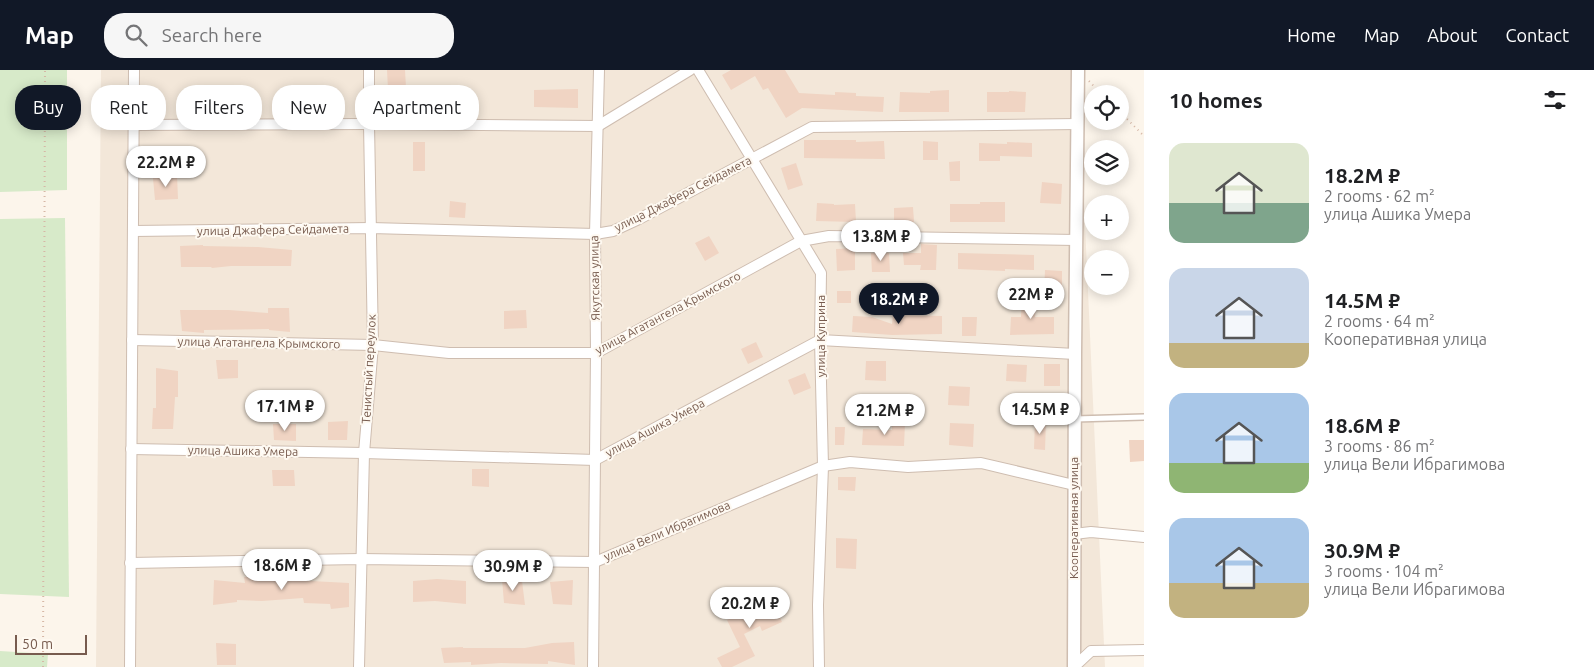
<!DOCTYPE html>
<meta charset="utf-8">
<style>
:root{--surface:#fff;--page:#f6f6f6;--text:#202124;--muted:#757577;--accent:#111827}
body{margin:0;font-family:Ubuntu,sans-serif;background:var(--page);color:var(--text);height:100vh;display:flex;flex-direction:column;font-size:19px;white-space:nowrap}
*{box-sizing:border-box;margin:0}
p{font-size:16px;color:var(--muted)}
.icon{flex:none;width:28px;height:28px;fill:none;stroke:currentColor;stroke-width:2;stroke-linecap:round;stroke-linejoin:round}
.map{position:relative;flex:1;overflow:hidden}
.sheet{display:flex;flex-direction:column;background:var(--surface);width:450px}
.sheet>*{flex:none}
.hud{position:absolute;left:15px;top:15px;width:475px;height:45px;display:flex;gap:10px}
.tools{position:absolute;left:1084px;top:15px;display:grid;gap:10px}
.tools a{display:grid;place-items:center;width:45px;height:45px;border-radius:50%;background:var(--surface);box-shadow:0 2px 12px #0003;font-size:25px}
.scale{position:absolute;left:15px;bottom:12px;width:72px;box-sizing:border-box;padding-left:5px;border:2px solid #775b4e;border-top:0;font-size:14px;line-height:18px;white-space:nowrap;color:#775b4e;-webkit-text-stroke:4px #fef9f1;paint-order:stroke}
.price{position:absolute;translate:-50% -42px;padding:0 11px;border-radius:18px;background:#fff;color:#222;font-size:16px;line-height:32px;filter:drop-shadow(0 1px 2px #0008)}
.price::after{content:'';position:absolute;left:50%;top:30px;width:15px;height:11px;margin-left:-8px;background:inherit;clip-path:polygon(0 0,100% 0,50% 100%)}
.price.current{background:var(--accent);color:#fff}
ul{padding:0;list-style:none}
li{display:flex;align-items:center;gap:15px;height:125px;padding:0 25px}
li span{display:grid;place-items:center;flex:none;width:140px;height:100px;border-radius:15px;color:#555}
li>.icon{margin-inline-start:auto}
span .icon{width:60px;height:60px;fill:#fffc;stroke-width:1}
li b{font-size:21px}
h2{display:flex;justify-content:space-between;align-items:center;height:60px;padding:0 25px;font-size:21px}
.tag{padding:0 18px;border-radius:20px;background:var(--surface);box-shadow:0 2px 12px #0003;font-size:18px;line-height:45px}
.tag.current{background:var(--accent);color:#fff}
header{display:flex;align-items:center;gap:30px;box-sizing:border-box;height:70px;padding:0 25px;background:var(--accent);color:#fff}
header strong{font-size:24px}
nav{display:flex;gap:28px;margin-inline-start:auto;font-size:18px}
.search{width:350px;height:45px;background:var(--page);display:flex;align-items:center;gap:12px;box-sizing:border-box;padding:0 18px;border-radius:20px;color:var(--muted);font-size:19px}
main{display:flex;flex:1;min-height:0}
.map>svg:first-child{display:block}
.residential{fill:#f3e7d9}
.green{fill:#d7eac9}
.building{fill:#f0d4c3}
.lines{fill:none;stroke-linecap:round;stroke-linejoin:round}
.service-casing{stroke:#cebdb0;stroke-width:8}
.minor-casing{stroke:#cebdb0;stroke-width:12}
.tertiary-casing{stroke:#cebdb0;stroke-width:15}
.path{stroke:#d6b7a6;stroke-width:2;stroke-dasharray:1 4;stroke-linecap:butt}
.service{stroke:#fff;stroke-width:5}
.minor{stroke:#fff;stroke-width:10}
.tertiary{stroke:#fff;stroke-width:12}
.labels{text-anchor:middle;stroke-width:4;stroke-linejoin:round;paint-order:stroke}
.street-label{font-size:12px;fill:#775b4e;stroke:#fef9f1}
</style>
<header>
<strong>Map</strong>
<div class="search"><svg class="icon" aria-label="search" viewBox="0 0 24 24"><circle cx="10" cy="10" r="6"/><path d="M15 15l6 6"/></svg>Search here</div>
<nav><a>Home</a><a>Map</a><a>About</a><a>Contact</a></nav>
</header>
<main>
<div class="map">
<svg width="1144" height="597" viewBox="0 0 1144 597">
<rect width="100%" height="100%" fill="#fcf5eb"/>
<polygon class="residential" points="101,0 1078,0 1105,597 96,597"/>
<g class="green">
<polygon points="0,0 67,0 67,120 0,122"/>
<polygon points="65,148 69,527 0,524 0,149"/>
<polygon points="0,581 48,584 47,597 0,597"/>
</g>
<g class="building">
<polygon points="387,0 405,0 406,18 388,19"/>
<polygon points="731,0 785,0 799,23 835,25 835,22 856,23 856,26 884,27 883,42 802,38 786,48 768,18 763,20 755,6 731,20 722,5"/>
<polygon points="221,18 237,18 238,33 222,33"/>
<polygon points="436,18 436,33 423,34 423,19"/>
<polygon points="578,19 578,38 534,37 534,20"/>
<polygon points="949,20 949,42 899,42 900,22 930,23 930,21"/>
<polygon points="1009,21 1026,22 1025,42 987,42 987,22 1009,22"/>
<polygon points="804,70 856,70 856,72 884,71 885,89 804,88"/>
<polygon points="923,71 938,72 938,90 923,90"/>
<rect x="413" y="72" width="12" height="29"/>
<polygon points="1007,72 1032,73 1032,87 1000,86 1000,91 979,91 979,73 1007,74"/>
<polygon points="960,91 960,111 950,111 949,92"/>
<polygon points="796,93 803,115 788,120 781,98"/>
<polygon points="177,105 178,129 155,130 153,108"/>
<polygon points="1042,112 1062,114 1061,134 1040,133"/>
<polygon points="450,131 466,133 465,148 449,147"/>
<polygon points="980,132 1005,132 1005,152 950,152 950,134 980,134"/>
<polygon points="817,133 834,134 834,135 855,134 856,152 816,151"/>
<polygon points="913,137 914,152 894,153 894,138"/>
<polygon points="709,166 719,183 705,191 695,173"/>
<polygon points="921,174 937,175 936,200 920,200 921,195 904,195 903,183 921,183"/>
<polygon points="203,175 203,176 258,177 292,180 291,196 231,196 212,198 211,197 181,197 180,176"/>
<polygon points="855,178 855,200 837,201 836,179"/>
<polygon points="871,183 889,183 890,202 872,202"/>
<polygon points="958,183 1034,185 1034,200 1005,199 1005,201 958,199"/>
<polygon points="1045,200 1062,201 1062,224 1044,223"/>
<rect x="837" y="221" width="14" height="12"/>
<polygon points="1022,224 1037,224 1035,247 1054,247 1054,264 1010,265 1011,247 1021,247"/>
<polygon points="268,238 289,238 290,262 269,260 269,259 204,260 204,263 182,261 180,240 229,240 268,243"/>
<polygon points="526,240 527,258 504,259 504,241"/>
<polygon points="893,245 942,246 942,264 892,265 852,262 853,246 872,247 892,254"/>
<polygon points="962,247 977,247 976,266 962,266"/>
<polygon points="756,272 763,287 748,294 741,279"/>
<polygon points="216,290 238,290 238,308 218,309"/>
<polygon points="866,291 886,291 886,311 865,310"/>
<polygon points="1007,294 1027,295 1026,312 1006,311"/>
<rect x="1044" y="294" width="16" height="22"/>
<polygon points="156,298 178,301 178,327 175,327 173,359 152,359 153,338 156,338"/>
<polygon points="805,303 811,318 794,325 788,310"/>
<polygon points="949,316 970,317 969,336 948,335"/>
<polygon points="348,351 347,370 328,370 328,352"/>
<polygon points="1035,351 1046,351 1045,380 1034,379"/>
<polygon points="892,353 905,353 904,376 862,375 863,359 892,360"/>
<polygon points="950,353 974,354 973,377 949,375"/>
<polygon points="273,354 296,354 296,371 274,370"/>
<polygon points="835,357 845,357 844,375 835,375"/>
<polygon points="1129,370 1144,370 1144,391 1130,392"/>
<polygon points="472,399 489,399 489,417 472,416"/>
<polygon points="272,400 294,400 295,416 273,416"/>
<polygon points="838,407 856,407 855,421 838,420"/>
<polygon points="836,468 857,469 856,499 836,498"/>
<polygon points="244,507 292,507 292,510 349,513 349,537 331,539 330,534 304,533 303,528 262,531 237,530 237,532 213,535 214,510 245,513"/>
<polygon points="437,509 466,511 466,534 435,531 413,532 413,511"/>
<polygon points="502,509 522,511 525,535 504,533"/>
<polygon points="573,510 572,535 553,534 550,512"/>
<polygon points="770,525 782,552 762,561 760,556 744,564 755,586 732,597 722,597 717,588 740,577 727,550 751,539 749,534"/>
<polygon points="574,572 575,595 548,591 548,594 501,593 471,595 471,592 444,593 441,578 463,577 463,578 525,578 552,573"/>
<polygon points="216,573 236,574 236,595 217,595"/>
</g>
<g class="lines">
<defs>
<polyline id="service" points="1075,349 1144,347"/>
<g id="minor">
<polyline points="698,0 821,203 820,270 823,396 818,535 819,597"/>
<polyline points="133,55 369,54 598,56 690,0"/>
<polyline points="133,161 371,158 595,164 613,161 639,149 812,57 1078,54"/>
<polyline points="132,270 373,275 449,283 596,283 801,171 829,166 1076,170"/>
<polyline points="131,379 364,383 595,390 820,270 1075,284"/>
<polyline points="1074,464 1091,462 1144,467"/>
<polyline points="130,493 361,489 595,492 823,396 850,392 908,397 981,393 1074,415"/>
<polyline points="130,597 134,0"/>
<polyline points="359,597 364,383 373,275 369,54 369,0"/>
<polyline points="593,597 596,283 595,164 599,0"/>
<polyline points="1074,597 1091,581 1144,580"/>
</g>
<polyline id="tertiary" points="1074,597 1075,284 1078,0"/>
</defs>
<use href="#service" class="service-casing"/>
<use href="#minor" class="minor-casing"/>
<use href="#tertiary" class="tertiary-casing"/>
<g class="path">
<polyline points="1089,11 1101,24"/>
<polyline points="1120,42 1144,66"/>
<polyline points="43,597 45,0"/>
</g>
<use href="#service" class="service"/>
<use href="#minor" class="minor"/>
<use href="#tertiary" class="tertiary"/>
</g>
<g class="labels">
<g class="street-label">
<text transform="translate(683 124) rotate(-27)" y="4">улица Джафера Сейдамета</text>
<text transform="translate(273 160) rotate(-1)" y="4">улица Джафера Сейдамета</text>
<text transform="translate(595 208) rotate(-91)" y="4">Якутская улица</text>
<text transform="translate(668 243) rotate(-28)" y="4">улица Агатангела Крымского</text>
<text transform="translate(821 266) rotate(-90)" y="4">улица Куприна</text>
<text transform="translate(259 273) rotate(1)" y="4">улица Агатангела Крымского</text>
<text transform="translate(369 299) rotate(-87)" y="4">Тенистый переулок</text>
<text transform="translate(655 358) rotate(-28)" y="4">улица Ашика Умера</text>
<text transform="translate(243 381) rotate(1)" y="4">улица Ашика Умера</text>
<text transform="translate(1074 448) rotate(-90)" y="4">Кооперативная улица</text>
<text transform="translate(667 461) rotate(-23)" y="4">улица Вели Ибрагимова</text>
</g>
</g>
</svg>
<div class="tools">
<a><svg class="icon" aria-label="locate" viewBox="0 0 24 24"><circle cx="12" cy="12" r="6"/><path d="M12 2v4M12 18v4M2 12h4M18 12h4"/></svg></a>
<a><svg class="icon" aria-label="layers" viewBox="0 0 24 24"><path d="M12 4l9 5-9 5-9-5zM3 14l9 5 9-5"/></svg></a>
<a>+</a>
<a>−</a>
</div>
<div class="scale">50 m</div>
<b class="price" style="left:166px;top:118px">22.2M ₽</b>
<b class="price" style="left:881px;top:192px">13.8M ₽</b>
<b class="price" style="left:1031px;top:250px">22M ₽</b>
<b class="price current" style="left:899px;top:255px">18.2M ₽</b>
<b class="price" style="left:285px;top:362px">17.1M ₽</b>
<b class="price" style="left:1040px;top:365px">14.5M ₽</b>
<b class="price" style="left:885px;top:366px">21.2M ₽</b>
<b class="price" style="left:282px;top:521px">18.6M ₽</b>
<b class="price" style="left:513px;top:522px">30.9M ₽</b>
<b class="price" style="left:750px;top:559px">20.2M ₽</b>
<div class="hud">
<a class="tag current">Buy</a>
<a class="tag">Rent</a>
<a class="tag">Filters</a>
<a class="tag">New</a>
<a class="tag">Apartment</a>
</div>
</div>
<section class="sheet">
<h2>10 homes<svg class="icon" aria-label="filters" viewBox="0 0 24 24"><path d="M4 7h16M4 17h16"/><circle cx="9" cy="7" r="2"/><circle cx="15" cy="17" r="2"/></svg></h2>
<ul>
<li><span style="background:linear-gradient(#dfe7d0 60%,#7fa58c 0)"><svg class="icon" aria-label="home" viewBox="0 0 24 24"><path d="M3 11l9-7 9 7M6 9v11h12V9"/></svg></span><div><b>18.2M ₽</b><p>2 rooms · 62 m²</p><p>улица Ашика Умера</p></div></li>
<li><span style="background:linear-gradient(#c9d6e8 75%,#c2b280 0)"><svg class="icon" aria-label="home" viewBox="0 0 24 24"><path d="M3 11l9-7 9 7M6 9v11h12V9"/></svg></span><div><b>14.5M ₽</b><p>2 rooms · 64 m²</p><p>Кооперативная улица</p></div></li>
<li><span style="background:linear-gradient(#a9c7e8 70%,#8fb573 0)"><svg class="icon" aria-label="home" viewBox="0 0 24 24"><path d="M3 11l9-7 9 7M6 9v11h12V9"/></svg></span><div><b>18.6M ₽</b><p>3 rooms · 86 m²</p><p>улица Вели Ибрагимова</p></div></li>
<li><span style="background:linear-gradient(#a9c7e8 65%,#c2b280 0)"><svg class="icon" aria-label="home" viewBox="0 0 24 24"><path d="M3 11l9-7 9 7M6 9v11h12V9"/></svg></span><div><b>30.9M ₽</b><p>3 rooms · 104 m²</p><p>улица Вели Ибрагимова</p></div></li>
</ul>
</section>
</main>
